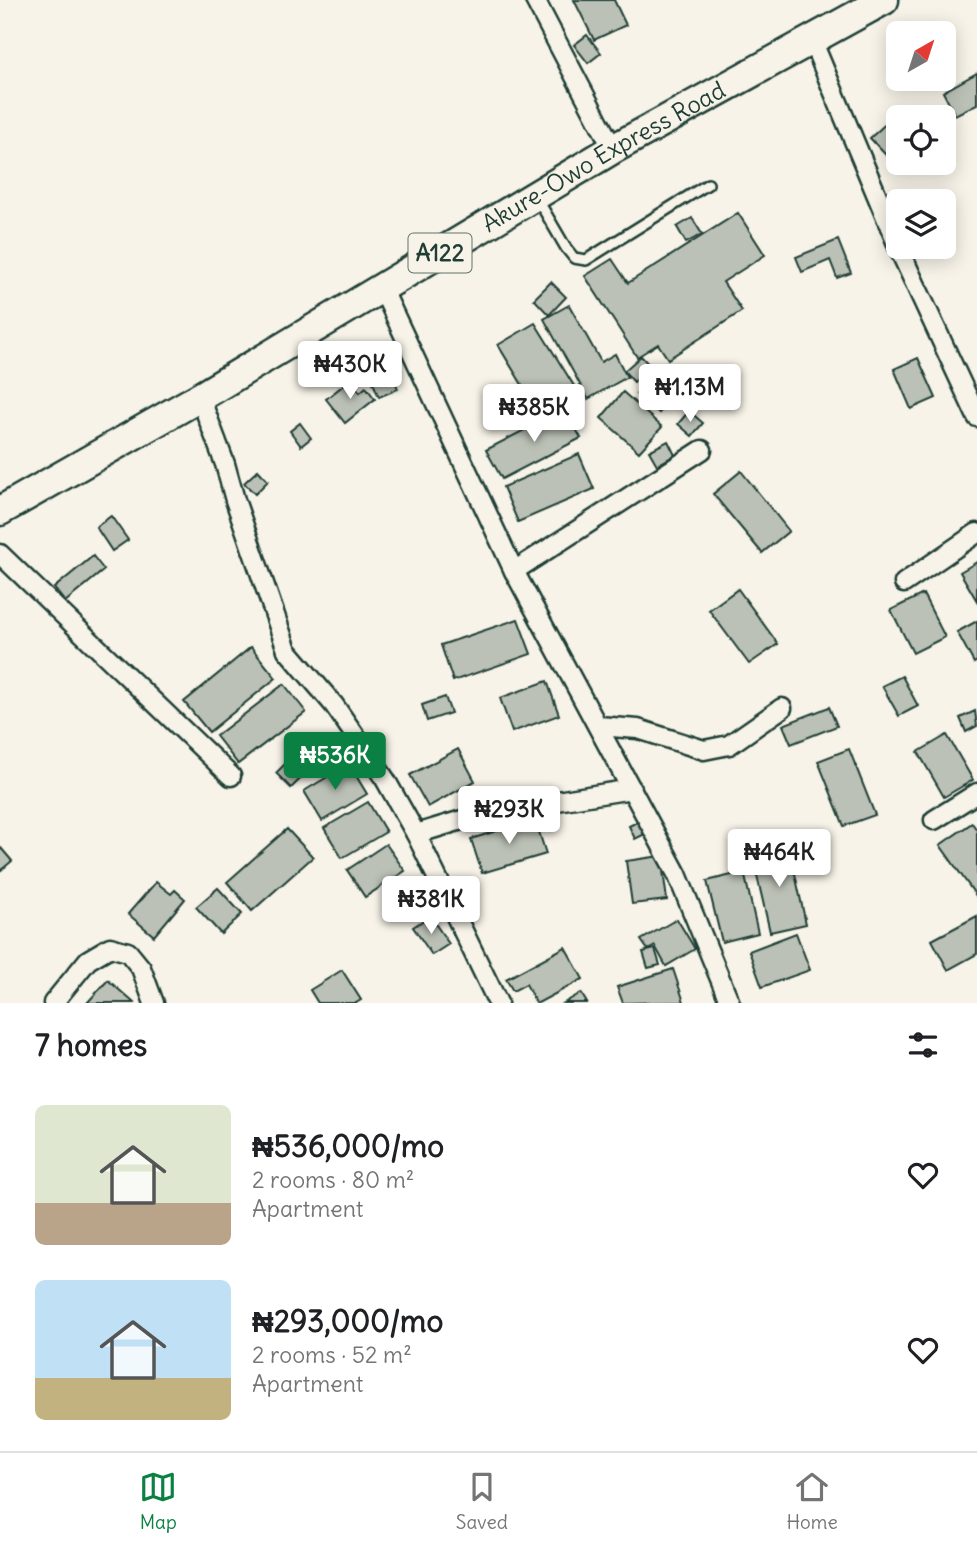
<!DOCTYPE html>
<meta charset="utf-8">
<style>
:root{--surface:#fff;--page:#f2f2f2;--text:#202124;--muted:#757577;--line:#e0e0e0;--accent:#0b8043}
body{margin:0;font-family:Delius,sans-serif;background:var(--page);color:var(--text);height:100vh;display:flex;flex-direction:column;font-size:26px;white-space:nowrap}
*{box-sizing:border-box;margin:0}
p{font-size:23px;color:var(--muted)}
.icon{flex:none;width:38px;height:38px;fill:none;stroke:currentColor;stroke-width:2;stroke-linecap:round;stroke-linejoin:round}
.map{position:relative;height:1003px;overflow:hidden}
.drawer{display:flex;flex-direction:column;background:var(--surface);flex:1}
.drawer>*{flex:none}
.needle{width:46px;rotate:39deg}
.tools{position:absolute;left:886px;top:21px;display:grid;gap:14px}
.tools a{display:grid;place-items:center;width:70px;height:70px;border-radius:10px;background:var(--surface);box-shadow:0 4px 18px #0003;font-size:35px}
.price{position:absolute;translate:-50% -60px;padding:0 16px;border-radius:7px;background:#fff;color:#222;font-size:23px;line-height:46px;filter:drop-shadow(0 2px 4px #0008)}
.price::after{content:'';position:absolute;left:50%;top:42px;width:21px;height:16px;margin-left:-10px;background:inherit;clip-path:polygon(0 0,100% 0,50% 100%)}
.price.current{background:var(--accent);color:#fff}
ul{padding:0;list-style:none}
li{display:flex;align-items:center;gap:21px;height:175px;padding:0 35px}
li span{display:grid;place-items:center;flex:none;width:196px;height:140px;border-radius:10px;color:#555}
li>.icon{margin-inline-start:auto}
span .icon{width:84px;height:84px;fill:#fffc;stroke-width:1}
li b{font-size:30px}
h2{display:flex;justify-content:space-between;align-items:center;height:84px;padding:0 35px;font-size:30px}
.tabs{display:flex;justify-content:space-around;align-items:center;height:98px;border-top:2px solid var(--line);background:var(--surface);font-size:19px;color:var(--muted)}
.tabs a{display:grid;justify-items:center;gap:4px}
.tabs .current{color:var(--accent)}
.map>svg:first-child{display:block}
.building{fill:#bbc1b6;stroke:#1f3d34;stroke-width:2}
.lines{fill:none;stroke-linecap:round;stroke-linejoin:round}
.service-casing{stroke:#1f3d34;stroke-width:14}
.minor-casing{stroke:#1f3d34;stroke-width:23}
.trunk-casing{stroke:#1f3d34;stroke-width:33}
.service{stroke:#f7f3e8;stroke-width:9}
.minor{stroke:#f7f3e8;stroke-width:18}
.trunk{stroke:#f7f3e8;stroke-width:28}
.labels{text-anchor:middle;stroke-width:5;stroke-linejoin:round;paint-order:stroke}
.shield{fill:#f7f3e8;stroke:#60746a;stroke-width:2}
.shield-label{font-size:23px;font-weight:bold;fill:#1f3d34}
.street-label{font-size:24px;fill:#1f3d34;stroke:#f7f3e8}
</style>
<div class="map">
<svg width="977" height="1003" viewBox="0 0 977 1003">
<rect width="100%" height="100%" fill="#f7f3e8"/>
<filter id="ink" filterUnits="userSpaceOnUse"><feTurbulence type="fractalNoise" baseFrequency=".0143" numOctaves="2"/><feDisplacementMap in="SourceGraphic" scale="14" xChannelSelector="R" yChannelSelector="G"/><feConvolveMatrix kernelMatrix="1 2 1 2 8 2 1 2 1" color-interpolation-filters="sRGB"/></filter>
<g filter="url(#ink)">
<g class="building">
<polygon points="574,0 614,0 626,25 594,40"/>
<polygon points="587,35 601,53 588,63 574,45"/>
<polygon points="977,73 977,104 955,115 943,92"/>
<polygon points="915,107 922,117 911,117 908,112"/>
<polygon points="900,111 906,117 898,117 899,163 896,166 870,138"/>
<polygon points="738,213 765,255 723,282 742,311 668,359 658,344 637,357 585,276 612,259 628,283"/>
<polygon points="692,218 702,234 686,243 677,227"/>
<polygon points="838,240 851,273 837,278 830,260 802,272 796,257"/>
<polygon points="551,282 566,297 549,315 534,299"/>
<polygon points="569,305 601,362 615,354 627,377 588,399 544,319"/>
<polygon points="535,323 579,394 541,416 498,345"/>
<polygon points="641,356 651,367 634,382 624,371"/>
<polygon points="918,358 936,398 911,409 894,369"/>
<polygon points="391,370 398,389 379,397 371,378"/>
<polygon points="656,371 678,390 659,413 636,394"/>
<polygon points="687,372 695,384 684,391 676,379"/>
<polygon points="350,380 360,392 366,387 375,399 345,423 326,399"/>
<polygon points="623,392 662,427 639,452 601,418"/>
<polygon points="565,409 581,438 502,479 486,450"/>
<polygon points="689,411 703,423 692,436 678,424"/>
<polygon points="300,423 311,438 301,446 290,431"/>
<polygon points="668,441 675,455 657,465 649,451"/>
<polygon points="579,454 594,489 518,522 503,487"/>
<polygon points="258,470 268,481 255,494 244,483"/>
<polygon points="741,471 789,531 762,553 713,494"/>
<polygon points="111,516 128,540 112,551 96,527"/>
<polygon points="93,556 104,570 65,602 54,588"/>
<polygon points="977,562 977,601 960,572"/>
<polygon points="738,589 778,644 749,664 709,610"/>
<polygon points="923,594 945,637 913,653 891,610"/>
<polygon points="518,619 531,654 453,681 441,645"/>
<polygon points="977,621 977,661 974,663 957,632"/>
<polygon points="251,647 276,678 209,732 184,702"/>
<polygon points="902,676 918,706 899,716 882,686"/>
<polygon points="547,681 559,715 512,732 500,698"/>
<polygon points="284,684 306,712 238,764 216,736"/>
<polygon points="445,697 451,713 427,721 422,705"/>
<polygon points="829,707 837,726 791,744 783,725"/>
<polygon points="975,711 977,726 966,732 960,718"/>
<polygon points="947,735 973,780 944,797 918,752"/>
<polygon points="304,745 319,761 291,788 276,773"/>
<polygon points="458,749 475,781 428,807 410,775"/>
<polygon points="849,749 875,815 844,826 818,761"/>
<polygon points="349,764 367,794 322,821 304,791"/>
<polygon points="368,802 386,832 342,858 324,828"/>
<polygon points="645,818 651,831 635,839 629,826"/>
<polygon points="535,819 546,854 482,873 471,839"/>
<polygon points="972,823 977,830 977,897 940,845"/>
<polygon points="287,829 313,857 252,911 227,882"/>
<polygon points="386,844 405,871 365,897 347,870"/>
<polygon points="789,846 806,924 770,932 752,854"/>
<polygon points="1,848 12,861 0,871 0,849"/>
<polygon points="661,856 667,900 632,904 626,861"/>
<polygon points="744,872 758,933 722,942 707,881"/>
<polygon points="156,882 171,894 175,890 185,899 154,936 128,914"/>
<polygon points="218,888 242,914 221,934 196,907"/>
<polygon points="430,916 449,944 432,955 413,927"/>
<polygon points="977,916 977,954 948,970 932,940"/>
<polygon points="677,919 695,949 666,966 655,946 648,950 641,940"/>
<polygon points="796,933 810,970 762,987 749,951"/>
<polygon points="565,947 583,979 538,1003 536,1003 526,984 513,991 506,979"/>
<polygon points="655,949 660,965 648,968 643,952"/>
<polygon points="673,969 684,1002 623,1003 617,987"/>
<polygon points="342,970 361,1000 356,1003 318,1003 310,990"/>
<polygon points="108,980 134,1003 87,1003"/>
<polygon points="581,993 587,1003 564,1003"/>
</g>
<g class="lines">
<defs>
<polyline id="service" points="538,200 566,248 574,258 586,260 708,184"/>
<g id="minor">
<polyline points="535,0 613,149"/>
<polyline points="812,40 898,246"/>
<polyline points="898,247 977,417"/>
<polyline points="382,288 514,571 677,874 730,1003"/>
<polyline points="200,397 225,464 235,500 287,650 334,705 385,779 416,834 498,1003"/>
<polyline points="0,554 231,776"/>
<polyline points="514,571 702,450"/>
<polyline points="904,583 977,533"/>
<polyline points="598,726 638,729 704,750 729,745 782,708"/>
<polyline points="934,820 977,793"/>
<polyline points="416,834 475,816 513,808 632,789"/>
<polyline points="53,1003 88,960 110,947 128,952 141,968 154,1003"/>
</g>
<g id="trunk">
<path id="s1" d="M 0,511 L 200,397 L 613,149 L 884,0"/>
</g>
</defs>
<use href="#service" class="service-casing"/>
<use href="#minor" class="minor-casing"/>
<use href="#trunk" class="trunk-casing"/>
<use href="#service" class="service"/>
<use href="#minor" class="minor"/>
<use href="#trunk" class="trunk"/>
</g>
</g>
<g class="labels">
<rect class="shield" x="408.5" y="233.5" width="63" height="39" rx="5"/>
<g class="shield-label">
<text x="440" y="261">A122</text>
</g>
<g class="street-label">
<text dy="8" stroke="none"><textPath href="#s1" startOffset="700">Akure-Owo Express Road</textPath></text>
</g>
</g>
</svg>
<div class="tools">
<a><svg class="needle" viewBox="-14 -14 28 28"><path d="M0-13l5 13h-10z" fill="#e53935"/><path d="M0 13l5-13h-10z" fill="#757577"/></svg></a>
<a><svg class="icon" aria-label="locate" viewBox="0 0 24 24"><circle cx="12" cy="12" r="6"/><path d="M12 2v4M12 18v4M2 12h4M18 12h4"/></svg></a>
<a><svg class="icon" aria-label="layers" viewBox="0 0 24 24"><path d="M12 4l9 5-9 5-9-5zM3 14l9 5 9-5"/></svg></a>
</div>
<b class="price" style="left:350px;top:401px">₦430K</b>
<b class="price" style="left:690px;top:424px">₦1.13M</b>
<b class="price" style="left:534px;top:444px">₦385K</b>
<b class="price current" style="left:335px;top:792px">₦536K</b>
<b class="price" style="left:509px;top:846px">₦293K</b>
<b class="price" style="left:779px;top:889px">₦464K</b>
<b class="price" style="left:431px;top:936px">₦381K</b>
</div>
<section class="drawer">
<h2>7 homes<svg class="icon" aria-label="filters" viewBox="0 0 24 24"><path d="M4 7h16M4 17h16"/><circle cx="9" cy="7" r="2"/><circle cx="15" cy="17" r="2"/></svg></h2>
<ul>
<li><span style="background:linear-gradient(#dfe7d0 70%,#b9a48a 0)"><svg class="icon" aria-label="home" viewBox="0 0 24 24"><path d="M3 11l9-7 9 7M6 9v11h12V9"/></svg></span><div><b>₦536,000/mo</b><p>2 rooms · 80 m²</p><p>Apartment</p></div><svg class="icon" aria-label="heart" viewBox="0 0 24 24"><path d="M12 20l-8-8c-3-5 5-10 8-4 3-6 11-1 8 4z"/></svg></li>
<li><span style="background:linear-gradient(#bfe0f5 70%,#c2b280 0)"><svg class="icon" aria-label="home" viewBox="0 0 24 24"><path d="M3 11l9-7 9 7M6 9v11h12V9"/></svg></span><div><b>₦293,000/mo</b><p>2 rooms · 52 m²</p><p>Apartment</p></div><svg class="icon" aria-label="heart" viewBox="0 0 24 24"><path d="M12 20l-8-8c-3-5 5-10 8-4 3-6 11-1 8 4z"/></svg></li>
</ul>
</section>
<nav class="tabs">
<a class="current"><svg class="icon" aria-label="map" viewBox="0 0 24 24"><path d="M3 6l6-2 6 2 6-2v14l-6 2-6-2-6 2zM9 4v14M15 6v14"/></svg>Map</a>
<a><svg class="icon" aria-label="saved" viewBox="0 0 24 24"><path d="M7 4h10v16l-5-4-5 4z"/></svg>Saved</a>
<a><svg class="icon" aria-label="home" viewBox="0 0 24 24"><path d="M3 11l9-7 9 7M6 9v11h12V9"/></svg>Home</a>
</nav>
